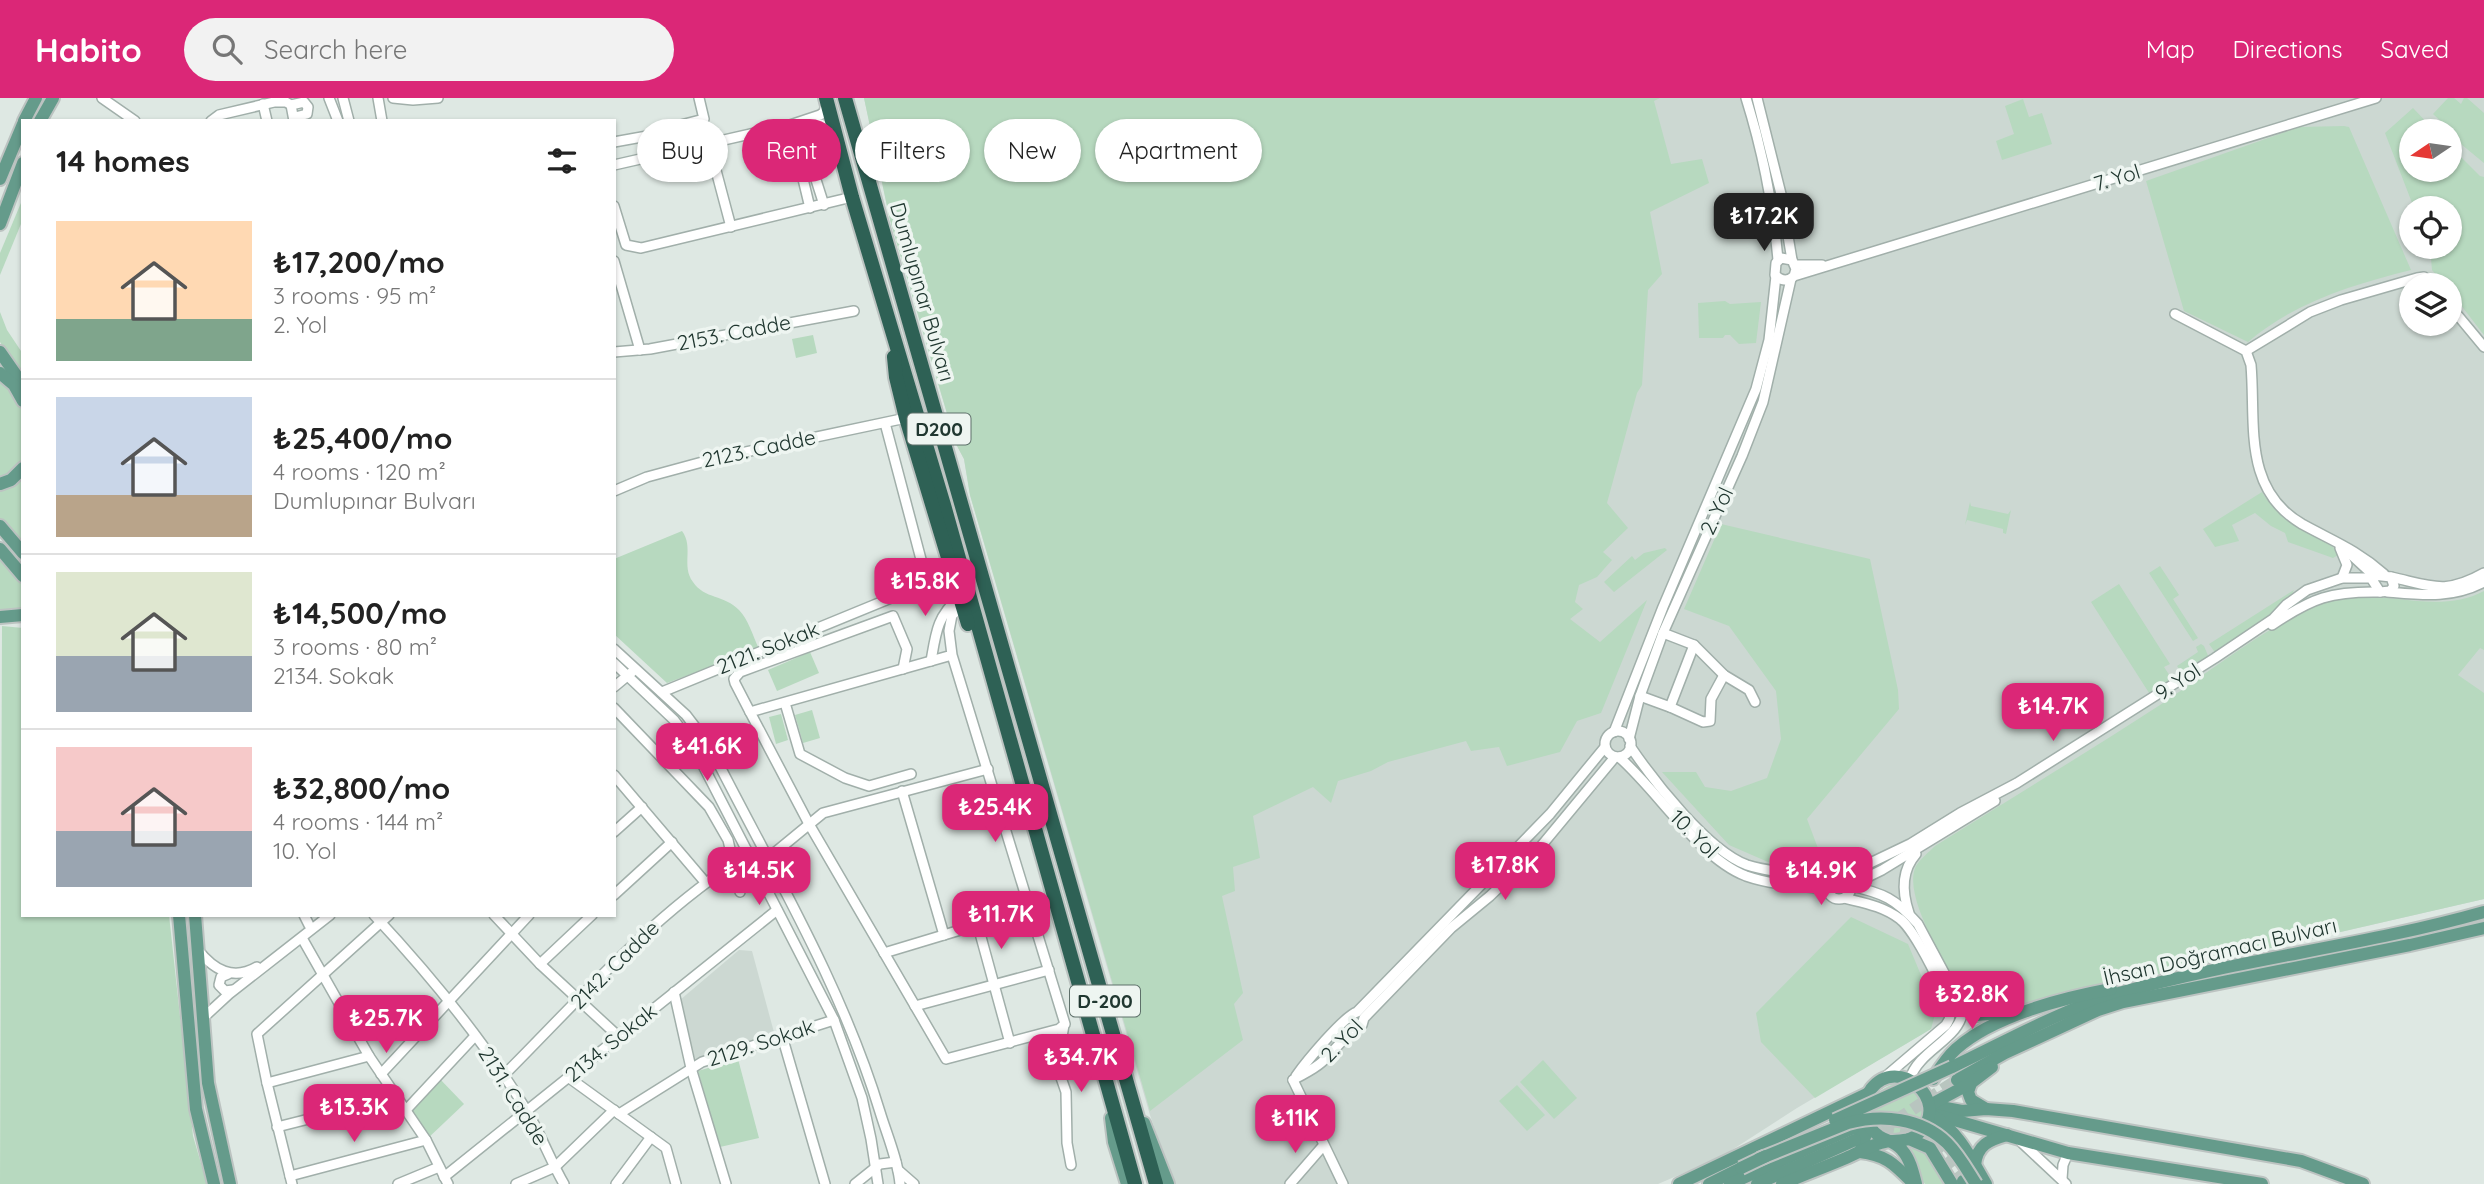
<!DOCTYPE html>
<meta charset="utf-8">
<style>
:root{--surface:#fff;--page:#f2f2f2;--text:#222;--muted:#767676;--line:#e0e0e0;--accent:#db2777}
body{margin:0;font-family:Quicksand,sans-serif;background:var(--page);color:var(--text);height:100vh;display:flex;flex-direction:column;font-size:26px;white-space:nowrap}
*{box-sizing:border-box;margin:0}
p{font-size:23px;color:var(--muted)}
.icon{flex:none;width:38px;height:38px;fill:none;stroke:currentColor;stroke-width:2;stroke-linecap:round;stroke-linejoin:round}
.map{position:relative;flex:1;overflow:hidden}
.sheet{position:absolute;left:21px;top:21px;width:595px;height:798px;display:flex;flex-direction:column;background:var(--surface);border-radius:0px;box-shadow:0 2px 5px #0004}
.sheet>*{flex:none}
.banner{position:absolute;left:637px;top:21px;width:665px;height:63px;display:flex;gap:14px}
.needle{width:46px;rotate:257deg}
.buttons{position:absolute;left:2399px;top:21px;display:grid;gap:14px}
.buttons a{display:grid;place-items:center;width:63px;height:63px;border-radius:50%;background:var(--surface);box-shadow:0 2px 5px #0004;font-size:35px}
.price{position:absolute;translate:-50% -60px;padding:0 16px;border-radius:14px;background:var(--accent);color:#fff;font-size:23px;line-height:46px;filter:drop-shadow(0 2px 4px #0008)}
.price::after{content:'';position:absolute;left:50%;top:42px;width:21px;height:16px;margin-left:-10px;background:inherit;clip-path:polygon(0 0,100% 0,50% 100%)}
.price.active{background:#222;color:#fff}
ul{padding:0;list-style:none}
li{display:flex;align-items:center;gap:21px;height:175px;padding:0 35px}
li+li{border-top:2px solid var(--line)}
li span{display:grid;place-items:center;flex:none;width:196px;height:140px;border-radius:0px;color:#555}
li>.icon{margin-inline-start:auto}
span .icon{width:84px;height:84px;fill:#fffc;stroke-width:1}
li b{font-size:30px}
h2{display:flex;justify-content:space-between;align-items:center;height:84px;padding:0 35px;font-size:30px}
.pill{padding:0 24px;border-radius:32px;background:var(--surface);box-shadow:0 2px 5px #0004;font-size:24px;line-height:63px}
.pill.active{background:var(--accent);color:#fff}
header{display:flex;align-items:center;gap:42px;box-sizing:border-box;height:98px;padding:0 35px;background:var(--accent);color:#fff}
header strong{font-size:33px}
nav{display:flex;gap:38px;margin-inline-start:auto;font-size:24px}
.search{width:490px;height:63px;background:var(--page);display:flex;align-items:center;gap:18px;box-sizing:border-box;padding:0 24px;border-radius:38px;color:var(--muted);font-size:26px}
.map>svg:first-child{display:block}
.built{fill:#ccd8d2;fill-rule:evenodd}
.green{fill:#b7d9bf}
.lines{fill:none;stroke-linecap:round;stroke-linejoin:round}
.major-tunnel{stroke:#b8c5bf;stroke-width:12;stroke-dasharray:12 6;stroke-linecap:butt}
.minor-casing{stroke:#a1afaa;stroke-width:12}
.major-casing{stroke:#bcc3c1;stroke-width:16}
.highway-casing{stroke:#bcc3c1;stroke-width:18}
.minor{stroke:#fff;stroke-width:9}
.major{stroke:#659b8b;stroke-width:12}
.highway{stroke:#2e6155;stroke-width:14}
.major-bridge-casing{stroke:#bcc3c1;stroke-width:16;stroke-linecap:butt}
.major-bridge{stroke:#659b8b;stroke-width:12}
.labels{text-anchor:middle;stroke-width:7;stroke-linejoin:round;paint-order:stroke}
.shield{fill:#eef5f1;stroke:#5e706a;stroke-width:2}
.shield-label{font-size:19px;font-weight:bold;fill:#203730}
.street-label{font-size:21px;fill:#203730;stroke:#eef5f1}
</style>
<header>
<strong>Habito</strong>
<div class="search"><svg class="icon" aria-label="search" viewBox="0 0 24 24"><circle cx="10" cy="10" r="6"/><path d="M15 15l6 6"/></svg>Search here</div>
<nav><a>Map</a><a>Directions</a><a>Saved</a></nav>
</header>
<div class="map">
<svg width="2484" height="1086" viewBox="0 0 2484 1086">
<rect width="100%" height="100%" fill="#dee8e3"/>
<g class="built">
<path d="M 864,0 L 2484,0 L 2484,801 L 2032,905 L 1997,908 L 1931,931 L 1797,1010 L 1721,1059 L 1658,1086 L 1174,1086 L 1150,1017 L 970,397 L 964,361 L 956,346 L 890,122 ZM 2412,33 L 2450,33 L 2450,72 L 2412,72 ZM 2412,110 L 2450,110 L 2450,149 L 2412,149 ZM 2412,187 L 2450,187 L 2450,226 L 2412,226 Z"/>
<polygon points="739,852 752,853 775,938 695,961 680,902"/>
</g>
<g class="green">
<polygon points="864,0 1660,0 1654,3 1671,66 1702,61 1709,85 1650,114 1662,176 1648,192 1642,287 1637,295 1607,405 1628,430 1603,454 1612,462 1597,479 1579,487 1575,504 1583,511 1570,521 1600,544 1647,502 1601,615 1577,623 1560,654 1507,668 1499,649 1471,653 1466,643 1388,664 1371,673 1338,683 1331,705 1313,689 1253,718 1260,760 1233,769 1235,793 1222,798 1243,895 1234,906 1243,942 1150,1013 970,397 964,361 956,346 890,122"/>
<polygon points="2448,0 2454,0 2461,6 2464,0 2467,0 2484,15 2484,65 2450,37 2450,33 2443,31 2445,27 2433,16"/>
<polygon points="2023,1 2029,19 2042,15 2052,46 2002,62 1996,43 2014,36 2005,8"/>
<polygon points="2413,10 2435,33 2412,33 2412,72 2450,72 2450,48 2480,78 2484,79 2484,237 2450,193 2450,187 2445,187 2432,172 2430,149 2450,149 2450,110 2414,110 2385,35"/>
<path d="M 2344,28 L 2349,29 L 2411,172 C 2354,186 2293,205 2248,244 L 2184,213 L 2146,83 L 2299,29 Z"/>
<polygon points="23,100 23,121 0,177 0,155"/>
<polygon points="1725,203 1730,206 1761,204 1756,245 1739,246 1730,237 1725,237 1723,240 1699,240 1698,205"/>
<polygon points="0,214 7,232 23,256 23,280 0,244"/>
<polygon points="813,237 817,255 796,260 792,241"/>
<path d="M 0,280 C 6,286 15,293 18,301 C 24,315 27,356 18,369 C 14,375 7,379 0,381 Z"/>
<polygon points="23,374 23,450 0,423 0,391"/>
<path d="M 2262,394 C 2274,414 2292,426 2312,437 C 2322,443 2333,447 2340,456 L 2333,460 L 2288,444 L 2285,435 L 2271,428 L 2255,415 L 2232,427 L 2239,443 L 2215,449 L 2203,431 Z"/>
<polygon points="1970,404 1971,408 2008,416 2011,412 2006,436 2003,435 2003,431 1967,422 1965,427"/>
<polygon points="1721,426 1870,461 1898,592 1899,611 1807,721 1825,769 1775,767 1729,747 1662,674 1696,674 1705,689 1731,693 1767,680 1781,641 1776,593 1729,528 1684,511"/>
<path d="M 682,433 C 694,449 681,468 693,484 C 704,501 725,497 739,512 C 748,521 753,538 759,551 L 667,585 L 614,536 L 614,461 Z"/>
<polygon points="1665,450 1667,452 1614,494 1604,484 1632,458 1635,462 1644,455"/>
<polygon points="0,461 23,487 23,514 0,515"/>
<polygon points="2160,468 2179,497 2173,501 2198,540 2193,543 2149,475"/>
<polygon points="2119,486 2170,566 2164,569 2174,584 2151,598 2091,504"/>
<path d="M 2294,492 C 2283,517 2241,540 2218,554 L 2214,553 L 2209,546 Z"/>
<path d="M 2484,493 L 2484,552 L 2480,550 L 2458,577 L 2484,595 L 2484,801 L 2032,905 L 1997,908 L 1963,898 C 1949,870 1901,798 1916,768 C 1920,761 1929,754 1935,748 C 2010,701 2086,655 2160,607 C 2211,573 2261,532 2317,507 C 2369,483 2433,521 2484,493 Z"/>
<polygon points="2,528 23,530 23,817 169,817 193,1038 207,1086 0,1086"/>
<polygon points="2201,546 2204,548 2209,560 2177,581 2176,578 2181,574 2177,568 2198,554 2196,549"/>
<polygon points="810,554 819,575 777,593 768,572"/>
<polygon points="812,612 820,640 803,645 795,617"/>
<polygon points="781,616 788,642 776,646 769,619"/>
<polygon points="1851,819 1908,846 1936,913 1931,931 1815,1000 1761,944 1756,915"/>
<polygon points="738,961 759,1040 720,1049 698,973"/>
<polygon points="1543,962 1577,1000 1554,1021 1520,984"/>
<polygon points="437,978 464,1006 426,1042 406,1012"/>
<path d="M 1893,986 C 1910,984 1916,994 1925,1007 L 1919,1031 L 1897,1040 C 1867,1029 1861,998 1893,986 Z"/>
<polygon points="1517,987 1545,1017 1527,1033 1499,1003"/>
<polygon points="1914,1049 1925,1053 1946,1086 1925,1086 1917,1078 1909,1052"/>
</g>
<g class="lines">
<g class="major-tunnel">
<path d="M 1882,1030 C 1925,1036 1939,1048 1963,1083"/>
<polyline points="1865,1037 1901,1019 1957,982"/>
</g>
<defs>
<g id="minor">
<polyline points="102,0 135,23"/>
<polyline points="329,0 338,23"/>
<polyline points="343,0 349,23"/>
<polyline points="378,0 382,23"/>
<polyline points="393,0 413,2 438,0"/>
<path d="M 1746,0 C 1763,54 1773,106 1778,162"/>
<polyline points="1757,0 1781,96 1792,162"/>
<polyline points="263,6 267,23"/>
<polyline points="291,7 304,4 308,9 307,16 295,19"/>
<polyline points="211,23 219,17 274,4 286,4 291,7 294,23"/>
<polyline points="798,26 821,26 833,41"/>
<polyline points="790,27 804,44 796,52 810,110"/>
<polyline points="614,44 664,35 669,30 704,21 699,0"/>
<polyline points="804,44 824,107"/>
<polyline points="709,46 731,129"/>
<polyline points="614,67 790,27 820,17 824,14 826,6"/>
<polyline points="614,108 626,147 641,150 852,99"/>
<polyline points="614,163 640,252"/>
<polyline points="1795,167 1822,167"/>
<path d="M 1794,178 L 1796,171 L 1792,162 L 1781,160 L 1776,165 L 1775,177 C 1781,183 1788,184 1794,178 L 2376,0"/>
<polyline points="2450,208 2484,249"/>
<path d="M 2175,216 L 2246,253 L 2251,267 C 2256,325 2242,391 2302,426 C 2333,443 2357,452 2384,476"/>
<polyline points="2246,253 2310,214 2341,202 2417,180 2424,179 2432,187"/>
<polyline points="614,254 650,251 854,213"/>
<polyline points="885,325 927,484"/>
<polyline points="614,393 647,379 717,360 906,320"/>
<polyline points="2340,450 2347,467 2342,480"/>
<polyline points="2347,453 2373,477"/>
<path d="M 2391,479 C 2432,488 2445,497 2484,475"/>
<path d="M 2387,494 C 2422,497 2452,501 2484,484"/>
<path d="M 2272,527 C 2312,500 2331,493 2380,494"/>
<polyline points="1663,535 1694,547 1724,577 1749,592 1755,604"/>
<path d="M 614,551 L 686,617 L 709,647 C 770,768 841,885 880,1014 C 887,1037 898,1062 900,1086"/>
<polyline points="952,557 750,614 809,726 946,961 1059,931 1065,926 952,557 949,533 952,517 962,509"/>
<path d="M 931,563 C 936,534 937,519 959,499"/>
<polyline points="614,565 674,622 692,646 834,922 862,1000 871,1041 878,1086"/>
<polyline points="614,589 632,574"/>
<polyline points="662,594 952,475"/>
<polyline points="1640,598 1670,609 1694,547"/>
<polyline points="785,605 800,656 845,680 869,688 911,676"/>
<polyline points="1670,609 1703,624 1710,623 1711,601 1724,577"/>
<polyline points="614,610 709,709 728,742 740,794"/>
<polyline points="750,614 735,585 734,581 740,574 893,518 907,551 903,571"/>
<circle cx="1618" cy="646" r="13"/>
<polyline points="1614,634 1663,509 1756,291 1769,242 1776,178"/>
<polyline points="1629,641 1640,598 1663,535 1742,358 1763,304 1791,181"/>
<path d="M 1630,648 C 1653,682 1708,753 1747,767 C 1774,776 1804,774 1832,779"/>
<path d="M 1619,659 C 1658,693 1699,760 1746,778 C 1772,787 1800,788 1827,791"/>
<polyline points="614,677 705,784"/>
<polyline points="902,693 944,837"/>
<polyline points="614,734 642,709"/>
<polyline points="767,761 823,715 988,671"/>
<circle cx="1839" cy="789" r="12"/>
<polyline points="1836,777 1864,768 1910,746 1960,715 2017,685 2215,560 2273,521 2286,507 2307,492 2342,480 2371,480 2373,477 2391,479 2394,488 2390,493 2380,494 2371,480"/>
<polyline points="1851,787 1882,772 1995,703"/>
<path d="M 1851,788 C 1883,795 1896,801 1918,826 L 1963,910 C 1962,941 1919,951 1910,981"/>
<polyline points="614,797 672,744"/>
<path d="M 1844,800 C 1864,805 1883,808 1900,821 C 1914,831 1950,900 1950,917 C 1950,922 1948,923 1946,927 L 1885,979"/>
<path d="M 1909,815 C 1902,794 1901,773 1916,756"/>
<polyline points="304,817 309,827"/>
<path d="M 374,817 C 430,877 482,940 525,1010 C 540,1034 550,1062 564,1086"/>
<polyline points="494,817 540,866 618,938"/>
<polyline points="978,828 1010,945"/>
<polyline points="302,840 369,958 426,1042 448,1086"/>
<path d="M 198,852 C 214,872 233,883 257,869"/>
<polyline points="884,855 1030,811"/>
<polyline points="540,866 592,817"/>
<polyline points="228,876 221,879 219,887 225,893 233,892"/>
<polyline points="674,894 691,970 726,1086"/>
<polyline points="915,908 1049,872"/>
<polyline points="203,920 229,896 330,817"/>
<polyline points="1064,927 1057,968 1066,994 1067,1045 1071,1067"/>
<polyline points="782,938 825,1086"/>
<polyline points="381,976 529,817"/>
<path d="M 504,977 C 577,904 647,823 733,766"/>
<path d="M 1296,978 C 1306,964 1343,919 1357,914 L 1550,716 L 1605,649"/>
<polyline points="568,979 666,1050 676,1086"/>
<path d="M 1293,982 C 1303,976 1313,972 1322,964 C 1335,952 1348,934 1362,927 L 1364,920 L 1451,830 L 1490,798 L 1537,753 L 1615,659"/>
<polyline points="1293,982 1343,1086"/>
<polyline points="267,985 369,958"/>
<polyline points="406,1012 475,938"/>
<polyline points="619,1016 702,964 834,922"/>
<polyline points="277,1029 396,999"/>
<polyline points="2019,1042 2066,1086"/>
<polyline points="898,1072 914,1086"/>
<polyline points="290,1078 426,1042"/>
<polyline points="444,1079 777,812"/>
<polyline points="2062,1081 2063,1067 2068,1055"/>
<polyline points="292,1086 267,985 257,936 389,817"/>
<polyline points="398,1086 439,1069"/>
<polyline points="516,1086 555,1069 614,1012"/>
<polyline points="616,1086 651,1039"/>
<polyline points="855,1086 880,1066 896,1064"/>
<polyline points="1290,1086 1323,1048"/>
</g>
<g id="major">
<polyline points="24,23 36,0"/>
<polyline points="40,23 53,0"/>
<polyline points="0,81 23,26"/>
<polyline points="0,126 23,65"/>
<polyline points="0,254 23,287"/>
<polyline points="0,275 14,287 23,303"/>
<polyline points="0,386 11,382 23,370"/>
<polyline points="0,428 23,455"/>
<polyline points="0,451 23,478"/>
<polyline points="0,519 23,517"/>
<polyline points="179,817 196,1011 214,1086"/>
<polyline points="195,817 208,985 230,1086"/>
<polyline points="1963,910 1976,917 2014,914"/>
<path d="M 1952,969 C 2005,944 2063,911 2119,895 C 2239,861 2364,848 2484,814"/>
<path d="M 1933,981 C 1940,970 1946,960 1956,951 C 1993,918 2063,900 2111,891"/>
<polyline points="1957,982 2005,955 2098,912 2123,904 2410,847 2484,830"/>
<polyline points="1971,985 1968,994 1971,1002 1986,1011"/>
<polyline points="1930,1007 1962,1013 1986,1011 2013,1013 2301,1063 2363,1086"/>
<polyline points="1930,1007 1971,985 1992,969"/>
<polyline points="1937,1017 2068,1055 2262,1086"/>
<path d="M 1933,1018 C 1958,1033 1972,1062 1986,1086"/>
<polyline points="1111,1020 1114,1044 1127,1086"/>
<polyline points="1144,1025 1168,1086"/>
<path d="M 1853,1030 L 1862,1033 L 1865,1039 L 1860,1054 C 1887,1057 1895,1067 1914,1086"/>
<polyline points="1909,1041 1930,1050 1952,1086"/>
<path d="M 1975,1067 C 1977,1047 1989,1042 2007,1037"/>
<polyline points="1963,1083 1965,1086"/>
<polyline points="1679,1086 1869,995"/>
<polyline points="1709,1086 1741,1070"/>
<polyline points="1730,1086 1853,1030 1863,1016"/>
<polyline points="1757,1086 1855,1042"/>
<path d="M 1782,1086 C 1803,1077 1825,1069 1846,1060 C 1860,1054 1876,1044 1891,1043 C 1903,1042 1912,1043 1920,1034 C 1951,1002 1898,956 1871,991 C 1860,1006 1864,1028 1879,1038 C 1887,1043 1896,1044 1902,1052 C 1910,1061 1913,1074 1916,1086"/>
</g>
<g id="highway">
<polyline points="826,0 852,99 944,407 1135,1086"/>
<polyline points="845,0 1156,1086"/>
<polyline points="894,259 896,279 906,320 968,526"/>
</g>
</defs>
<use href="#minor" class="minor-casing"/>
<use href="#major" class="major-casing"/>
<use href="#highway" class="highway-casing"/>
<use href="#minor" class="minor"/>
<use href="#major" class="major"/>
<use href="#highway" class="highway"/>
<defs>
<g id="major-bridge">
<polyline points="1835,1022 1952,969"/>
<path d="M 1759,1061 L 1848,1025 C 1882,1016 1921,1020 1947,1045 C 1959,1057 1967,1072 1976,1086"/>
<polyline points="1741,1070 1766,1058"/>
</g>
</defs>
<use href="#major-bridge" class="major-bridge-casing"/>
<use href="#major-bridge" class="major-bridge"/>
</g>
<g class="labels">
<g class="shield">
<rect x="907.5" y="315.5" width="63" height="31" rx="5"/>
<rect x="1070" y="887.5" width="70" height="31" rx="5"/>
</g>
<g class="shield-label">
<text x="939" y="338">D200</text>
<text x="1105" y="910">D-200</text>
</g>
<g class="street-label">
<text transform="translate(2117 80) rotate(-17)" y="7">7. Yol</text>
<text transform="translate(922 194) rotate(74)" y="7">Dumlupınar Bulvarı</text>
<text transform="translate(734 235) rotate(-11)" y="7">2153. Cadde</text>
<text transform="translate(759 351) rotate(-12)" y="7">2123. Cadde</text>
<text transform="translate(1717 413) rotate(-65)" y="7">2. Yol</text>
<text transform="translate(768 550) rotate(-22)" y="7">2121. Sokak</text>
<text transform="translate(2178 584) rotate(-33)" y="7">9. Yol</text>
<text transform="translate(1694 736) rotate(45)" y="7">10. Yol</text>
<text transform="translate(2220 854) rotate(-13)" y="7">İhsan Doğramacı Bulvarı</text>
<text transform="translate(615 867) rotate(-45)" y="7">2142. Cadde</text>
<text transform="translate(1342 943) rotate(-46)" y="7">2. Yol</text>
<text transform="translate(611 945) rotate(-39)" y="7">2134. Sokak</text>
<text transform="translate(761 945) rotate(-18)" y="7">2129. Sokak</text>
<text transform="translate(513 998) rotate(58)" y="7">2131. Cadde</text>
</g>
</g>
</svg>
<div class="buttons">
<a><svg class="needle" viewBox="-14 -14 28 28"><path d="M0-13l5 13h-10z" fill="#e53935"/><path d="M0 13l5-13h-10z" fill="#767676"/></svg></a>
<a><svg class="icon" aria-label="locate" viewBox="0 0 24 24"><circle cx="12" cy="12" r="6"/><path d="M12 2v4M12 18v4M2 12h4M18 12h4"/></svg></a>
<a><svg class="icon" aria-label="layers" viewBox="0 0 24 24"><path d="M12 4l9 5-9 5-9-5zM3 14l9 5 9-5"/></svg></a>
</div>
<b class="price active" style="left:1764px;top:155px">₺17.2K</b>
<b class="price" style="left:925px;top:520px">₺15.8K</b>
<b class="price" style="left:2053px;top:645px">₺14.7K</b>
<b class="price" style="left:707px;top:685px">₺41.6K</b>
<b class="price" style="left:995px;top:746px">₺25.4K</b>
<b class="price" style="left:1505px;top:804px">₺17.8K</b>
<b class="price" style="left:759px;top:809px">₺14.5K</b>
<b class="price" style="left:1821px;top:809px">₺14.9K</b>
<b class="price" style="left:1001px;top:853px">₺11.7K</b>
<b class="price" style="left:1972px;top:933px">₺32.8K</b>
<b class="price" style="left:386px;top:957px">₺25.7K</b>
<b class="price" style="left:1081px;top:996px">₺34.7K</b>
<b class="price" style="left:354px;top:1046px">₺13.3K</b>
<b class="price" style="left:1295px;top:1057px">₺11K</b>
<div class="banner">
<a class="pill">Buy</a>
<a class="pill active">Rent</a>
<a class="pill">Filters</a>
<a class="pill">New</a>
<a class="pill">Apartment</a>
</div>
<section class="sheet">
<h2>14 homes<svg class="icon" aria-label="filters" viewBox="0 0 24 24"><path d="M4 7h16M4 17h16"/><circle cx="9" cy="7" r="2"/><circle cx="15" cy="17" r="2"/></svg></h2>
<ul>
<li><span style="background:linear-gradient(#ffd9b3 70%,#7fa58c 0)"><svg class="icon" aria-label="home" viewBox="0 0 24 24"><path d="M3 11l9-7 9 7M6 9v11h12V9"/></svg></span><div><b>₺17,200/mo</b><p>3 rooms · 95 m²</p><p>2. Yol</p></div></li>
<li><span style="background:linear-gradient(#c9d6e8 70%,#b9a48a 0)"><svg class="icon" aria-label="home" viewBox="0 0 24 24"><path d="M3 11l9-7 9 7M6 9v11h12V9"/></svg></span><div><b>₺25,400/mo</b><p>4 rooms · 120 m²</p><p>Dumlupınar Bulvarı</p></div></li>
<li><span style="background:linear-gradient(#dfe7d0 60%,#9aa5b1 0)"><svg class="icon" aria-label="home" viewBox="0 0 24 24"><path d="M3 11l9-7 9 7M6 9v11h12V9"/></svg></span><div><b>₺14,500/mo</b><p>3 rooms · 80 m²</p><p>2134. Sokak</p></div></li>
<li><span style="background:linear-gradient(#f6c9c9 60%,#9aa5b1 0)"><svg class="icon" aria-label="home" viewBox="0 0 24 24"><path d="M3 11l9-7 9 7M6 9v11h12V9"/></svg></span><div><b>₺32,800/mo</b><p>4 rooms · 144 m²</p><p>10. Yol</p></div></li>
</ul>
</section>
</div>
